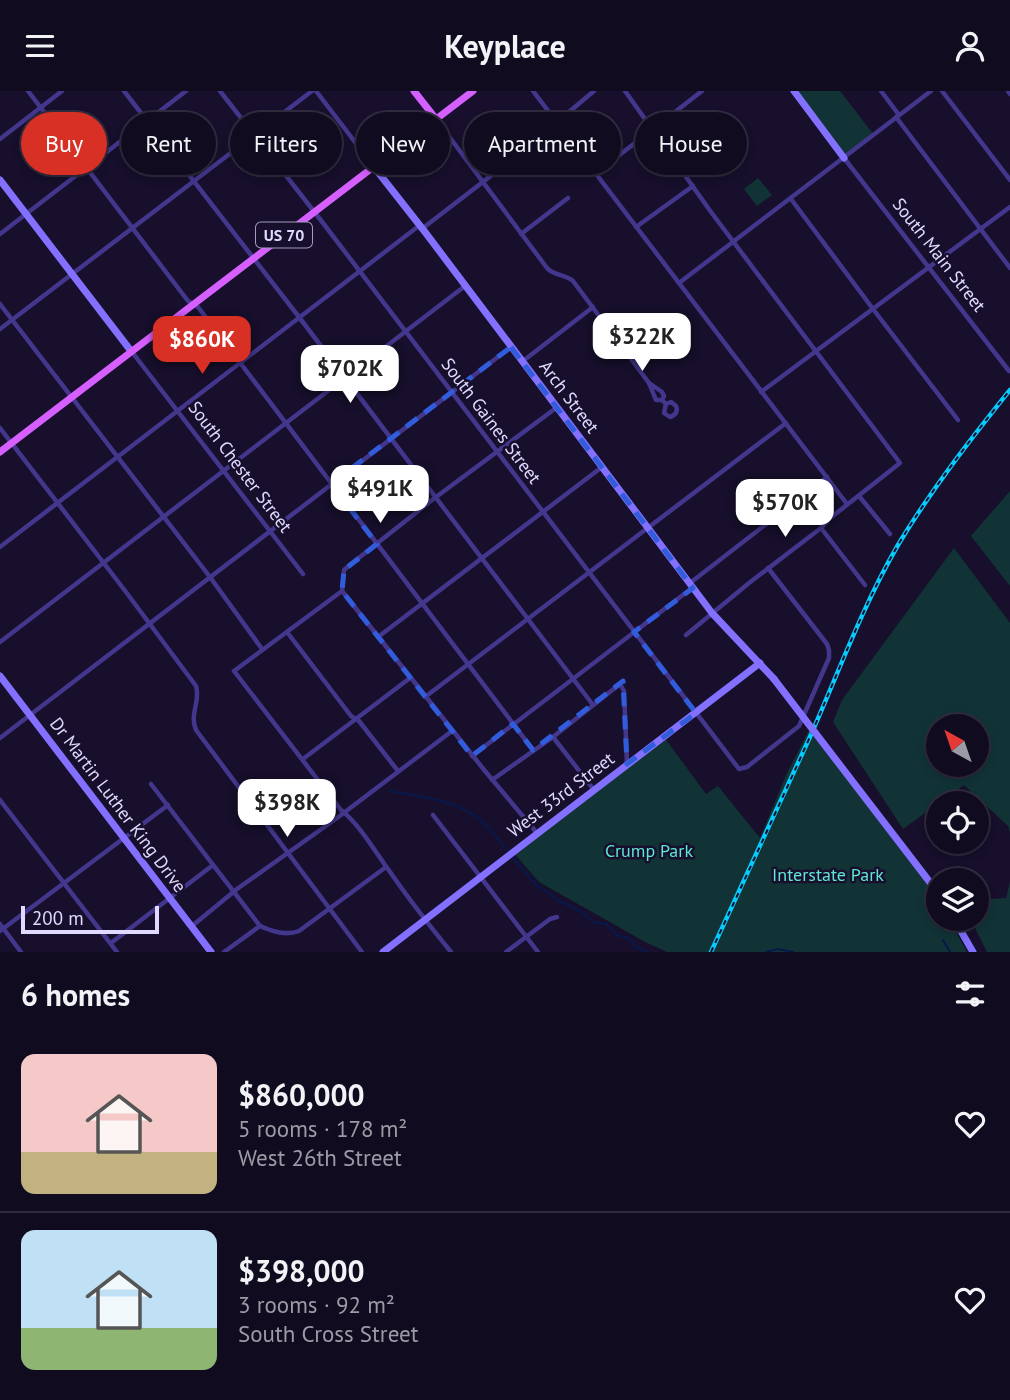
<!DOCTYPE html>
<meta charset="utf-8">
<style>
:root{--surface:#110b20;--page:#1e192d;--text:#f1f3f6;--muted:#9c9ba5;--line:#302b3e;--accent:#d93025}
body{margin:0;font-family:"PT Sans",sans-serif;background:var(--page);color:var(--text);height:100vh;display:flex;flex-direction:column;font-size:26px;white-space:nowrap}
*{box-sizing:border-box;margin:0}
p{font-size:23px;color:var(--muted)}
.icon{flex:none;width:38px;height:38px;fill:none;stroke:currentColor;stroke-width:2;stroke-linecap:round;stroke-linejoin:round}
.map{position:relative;height:861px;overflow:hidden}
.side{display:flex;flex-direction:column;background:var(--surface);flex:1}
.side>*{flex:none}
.guide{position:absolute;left:21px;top:21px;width:970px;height:63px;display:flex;gap:14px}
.needle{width:46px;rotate:320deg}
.buttons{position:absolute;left:926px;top:623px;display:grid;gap:14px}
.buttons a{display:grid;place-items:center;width:63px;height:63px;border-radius:50%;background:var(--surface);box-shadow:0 4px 10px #0003,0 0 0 2px var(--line);font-size:35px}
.scale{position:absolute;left:21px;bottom:18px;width:138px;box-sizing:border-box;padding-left:7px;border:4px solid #e1d9ff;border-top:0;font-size:19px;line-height:24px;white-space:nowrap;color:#e1d9ff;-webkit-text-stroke:5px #170f2b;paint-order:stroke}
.price{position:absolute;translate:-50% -60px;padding:0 16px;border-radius:14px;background:#fff;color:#222;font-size:23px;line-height:46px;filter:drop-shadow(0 2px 4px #0008)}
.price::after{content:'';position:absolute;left:50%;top:42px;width:21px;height:16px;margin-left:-10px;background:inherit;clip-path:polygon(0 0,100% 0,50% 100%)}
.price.active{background:var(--accent);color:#fff}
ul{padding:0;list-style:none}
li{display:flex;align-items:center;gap:21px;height:175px;padding:0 21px}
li+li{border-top:2px solid var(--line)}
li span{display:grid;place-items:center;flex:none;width:196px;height:140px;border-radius:14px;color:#555}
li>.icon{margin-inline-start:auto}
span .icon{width:84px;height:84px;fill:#fffc;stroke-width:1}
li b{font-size:30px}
h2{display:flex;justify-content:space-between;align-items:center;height:84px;padding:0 21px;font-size:30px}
.chip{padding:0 24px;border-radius:32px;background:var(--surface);box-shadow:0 4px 10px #0003,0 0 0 2px var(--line);font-size:24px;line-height:63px}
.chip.active{background:var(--accent);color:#fff}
header{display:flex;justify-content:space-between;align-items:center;height:91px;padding:0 21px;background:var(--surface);font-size:32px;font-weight:800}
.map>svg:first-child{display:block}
.green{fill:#113336;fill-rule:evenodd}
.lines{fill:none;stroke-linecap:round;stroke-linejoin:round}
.stream{stroke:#07194c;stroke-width:2}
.street{stroke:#43378d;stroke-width:4.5}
.secondary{stroke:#8370ff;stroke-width:7}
.primary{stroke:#d560ff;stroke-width:7}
.rail-casing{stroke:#05cbff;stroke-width:4.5}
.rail{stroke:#170f2b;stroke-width:2;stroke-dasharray:5;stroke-linecap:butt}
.secondary-bridge{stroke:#8370ff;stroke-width:7}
.marked{fill:none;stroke:#315cdc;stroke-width:5;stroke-dasharray:14 9;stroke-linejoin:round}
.labels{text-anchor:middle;stroke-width:5;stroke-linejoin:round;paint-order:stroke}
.shield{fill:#170f2b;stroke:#a49cbf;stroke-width:2}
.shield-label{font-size:16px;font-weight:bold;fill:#e1d9ff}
.street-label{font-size:18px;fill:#e1d9ff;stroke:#170f2b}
.park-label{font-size:18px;fill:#5ce8d4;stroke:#170f2b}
</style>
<header><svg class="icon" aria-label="menu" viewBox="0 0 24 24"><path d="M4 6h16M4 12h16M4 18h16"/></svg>Keyplace<svg class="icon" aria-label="person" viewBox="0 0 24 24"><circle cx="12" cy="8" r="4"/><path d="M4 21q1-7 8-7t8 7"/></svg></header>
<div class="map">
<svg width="1010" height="861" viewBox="0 0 1010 861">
<rect width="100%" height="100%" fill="#170f2b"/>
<g class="green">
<polygon points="794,0 840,0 874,44 844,67"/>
<polygon points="758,87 772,104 757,115 744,98"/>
<polygon points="1010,400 1010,495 971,445"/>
<path d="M 954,457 L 1010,532 L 1010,742 L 1008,735 L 964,694 L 903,738 L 833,631 L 842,609 ZM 938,635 L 976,635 L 976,674 L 938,674 Z"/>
<polygon points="811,635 938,806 938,828 949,828 967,861 667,861 645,851 539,791 513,761 664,646 706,703 718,695 760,747 786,684"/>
<polygon points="1010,791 1010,861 987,861 976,839 973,828 976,828 977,809 1006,807"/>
</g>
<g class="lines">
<g class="stream">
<path d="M 390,700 C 422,706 459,709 484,732 C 493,741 501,751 509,762"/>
<polyline points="512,766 536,794 549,802 557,809 582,821 593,831 606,833 617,844 630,848 636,856 648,861"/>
<polyline points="943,849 950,861"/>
<polyline points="766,861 778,858 793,861"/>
</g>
<g class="street">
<polyline points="28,0 188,210 198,216 533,659"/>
<polyline points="124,0 299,226 593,614"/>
<polyline points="220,0 323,132 739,678 747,676 799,635 829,567 829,559 827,553 768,477"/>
<polyline points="316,0 374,76"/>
<polyline points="533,0 847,413"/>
<polyline points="625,0 711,121 900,372 829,428 821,437 749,492 686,544"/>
<polyline points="881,0 899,24"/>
<polyline points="942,0 1010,89"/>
<polyline points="1008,0 1010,3"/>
<polyline points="896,26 1010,177"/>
<path d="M 436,28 L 547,177 C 554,185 565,183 573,190 L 649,292"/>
<polyline points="0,48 62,0"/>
<polyline points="844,67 1009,280"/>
<polyline points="595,83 702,0"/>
<polyline points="791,108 873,218 958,329"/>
<polyline points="636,136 693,95"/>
<polyline points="423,137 514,67 594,0"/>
<polyline points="0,143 186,0"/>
<polyline points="521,143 568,107"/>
<polyline points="679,192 931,0"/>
<polyline points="0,213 210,486 262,558"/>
<polyline points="0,238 312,0"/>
<polyline points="132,261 303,483"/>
<polyline points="523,270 593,216"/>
<polyline points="761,301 1010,116"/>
<path d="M 662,309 L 664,305 L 662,301 L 649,292 L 656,309 L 662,309 L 666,313 L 664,322 L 670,326 C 676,324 678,320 676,315 L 671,311 L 666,313"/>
<path d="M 0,337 L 126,501 L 196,595 C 201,610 189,623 196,639 L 362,861"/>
<polyline points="859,405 890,443"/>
<polyline points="821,437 865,494"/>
<polyline points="0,456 420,134"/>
<polyline points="690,492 827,386"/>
<polyline points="342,500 485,680 537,742"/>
<polyline points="287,541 351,625 359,630 398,680"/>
<polyline points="378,546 602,376"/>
<polyline points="0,551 465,195"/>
<polyline points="425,606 786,332"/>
<polyline points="553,646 594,699"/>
<polyline points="0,647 511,256"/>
<polyline points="472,665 692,497"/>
<polyline points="303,668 410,587"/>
<polyline points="492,689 553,646 620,593 624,600 627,672"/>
<polyline points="151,693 260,835"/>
<polyline points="0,709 117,861"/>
<polyline points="433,724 538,861"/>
<polyline points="0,833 21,861"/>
<polyline points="192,835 237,798 337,727 452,640"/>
<path d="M 260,835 C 273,841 286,845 299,840 L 386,776"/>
<polyline points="0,840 168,714"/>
<polyline points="111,852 213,774"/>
<polyline points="224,861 260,835"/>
<path d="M 451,861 C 429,834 408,807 388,778 C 374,759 360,734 341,719 L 234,580 L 342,500 L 344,479 L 351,473 L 432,409 L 556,317"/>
<polyline points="506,861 550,828 557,826"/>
</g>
<g class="secondary">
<polyline points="794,0 844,67"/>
<polyline points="374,76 425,141 712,522 774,588"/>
<polyline points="0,89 131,260"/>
<polyline points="0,585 211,861"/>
<polyline points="932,794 938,803"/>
<polyline points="954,828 973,861"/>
<polyline points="383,861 760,572"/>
</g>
<g class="primary">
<polyline points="414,0 436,28"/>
<polyline points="0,361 473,0"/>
</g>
<defs>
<path id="rail" d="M 711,861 C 744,790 777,719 809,648 C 838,583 862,516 898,454 C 931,399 970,349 1010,299"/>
</defs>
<use href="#rail" class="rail-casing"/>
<use href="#rail" class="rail"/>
<polyline class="secondary-bridge" points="774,588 932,794"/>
</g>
<path class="marked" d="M 511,256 L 693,497 L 634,541 L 696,622 L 627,673 L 623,590 L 533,659 L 513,633 L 472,665 L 342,500 L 344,479 L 377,453 L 331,393 Z"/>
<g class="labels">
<rect class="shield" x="256" y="131.5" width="56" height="25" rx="5"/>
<g class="shield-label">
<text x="284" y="150">US 70</text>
</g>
<g class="street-label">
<text transform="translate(939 164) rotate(52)" y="6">South Main Street</text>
<text transform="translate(569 306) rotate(53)" y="6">Arch Street</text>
<text transform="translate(491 330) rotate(53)" y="6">South Gaines Street</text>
<text transform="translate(240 376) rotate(53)" y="6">South Chester Street</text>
<text transform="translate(561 704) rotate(-37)" y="6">West 33rd Street</text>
<text transform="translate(118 714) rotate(53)" y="6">Dr Martin Luther King Drive</text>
</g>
<g class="park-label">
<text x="649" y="766">Crump Park</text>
<text x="828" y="790">Interstate Park</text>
</g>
</g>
</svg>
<div class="buttons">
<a><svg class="needle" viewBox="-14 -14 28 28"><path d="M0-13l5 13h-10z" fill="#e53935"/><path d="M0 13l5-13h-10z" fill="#9c9ba5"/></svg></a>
<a><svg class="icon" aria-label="locate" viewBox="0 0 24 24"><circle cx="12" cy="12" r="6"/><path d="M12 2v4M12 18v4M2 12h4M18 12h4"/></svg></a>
<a><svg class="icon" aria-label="layers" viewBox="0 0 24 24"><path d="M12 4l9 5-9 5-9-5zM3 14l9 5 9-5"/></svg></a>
</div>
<div class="scale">200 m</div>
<b class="price" style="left:642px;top:282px">$322K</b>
<b class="price active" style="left:202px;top:285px">$860K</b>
<b class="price" style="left:350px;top:314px">$702K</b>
<b class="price" style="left:380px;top:434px">$491K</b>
<b class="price" style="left:785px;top:448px">$570K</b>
<b class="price" style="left:287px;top:748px">$398K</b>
<div class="guide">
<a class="chip active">Buy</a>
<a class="chip">Rent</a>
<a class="chip">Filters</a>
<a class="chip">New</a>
<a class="chip">Apartment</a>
<a class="chip">House</a>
</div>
</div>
<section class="side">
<h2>6 homes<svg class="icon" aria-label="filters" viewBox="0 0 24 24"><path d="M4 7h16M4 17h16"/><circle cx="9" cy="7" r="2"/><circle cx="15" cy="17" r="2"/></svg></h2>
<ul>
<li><span style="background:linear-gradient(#f6c9c9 70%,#c2b280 0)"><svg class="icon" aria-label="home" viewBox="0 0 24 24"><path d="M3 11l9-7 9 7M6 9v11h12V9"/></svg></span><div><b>$860,000</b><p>5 rooms · 178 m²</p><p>West 26th Street</p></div><svg class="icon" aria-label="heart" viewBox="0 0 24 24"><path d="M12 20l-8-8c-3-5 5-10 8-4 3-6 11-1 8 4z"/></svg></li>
<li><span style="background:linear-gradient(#bfe0f5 70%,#8fb573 0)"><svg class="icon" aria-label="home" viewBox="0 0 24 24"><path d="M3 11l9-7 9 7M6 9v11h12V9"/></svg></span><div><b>$398,000</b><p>3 rooms · 92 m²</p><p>South Cross Street</p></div><svg class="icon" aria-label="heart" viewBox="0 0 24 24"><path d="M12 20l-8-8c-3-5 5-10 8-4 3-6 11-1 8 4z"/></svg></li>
</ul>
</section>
